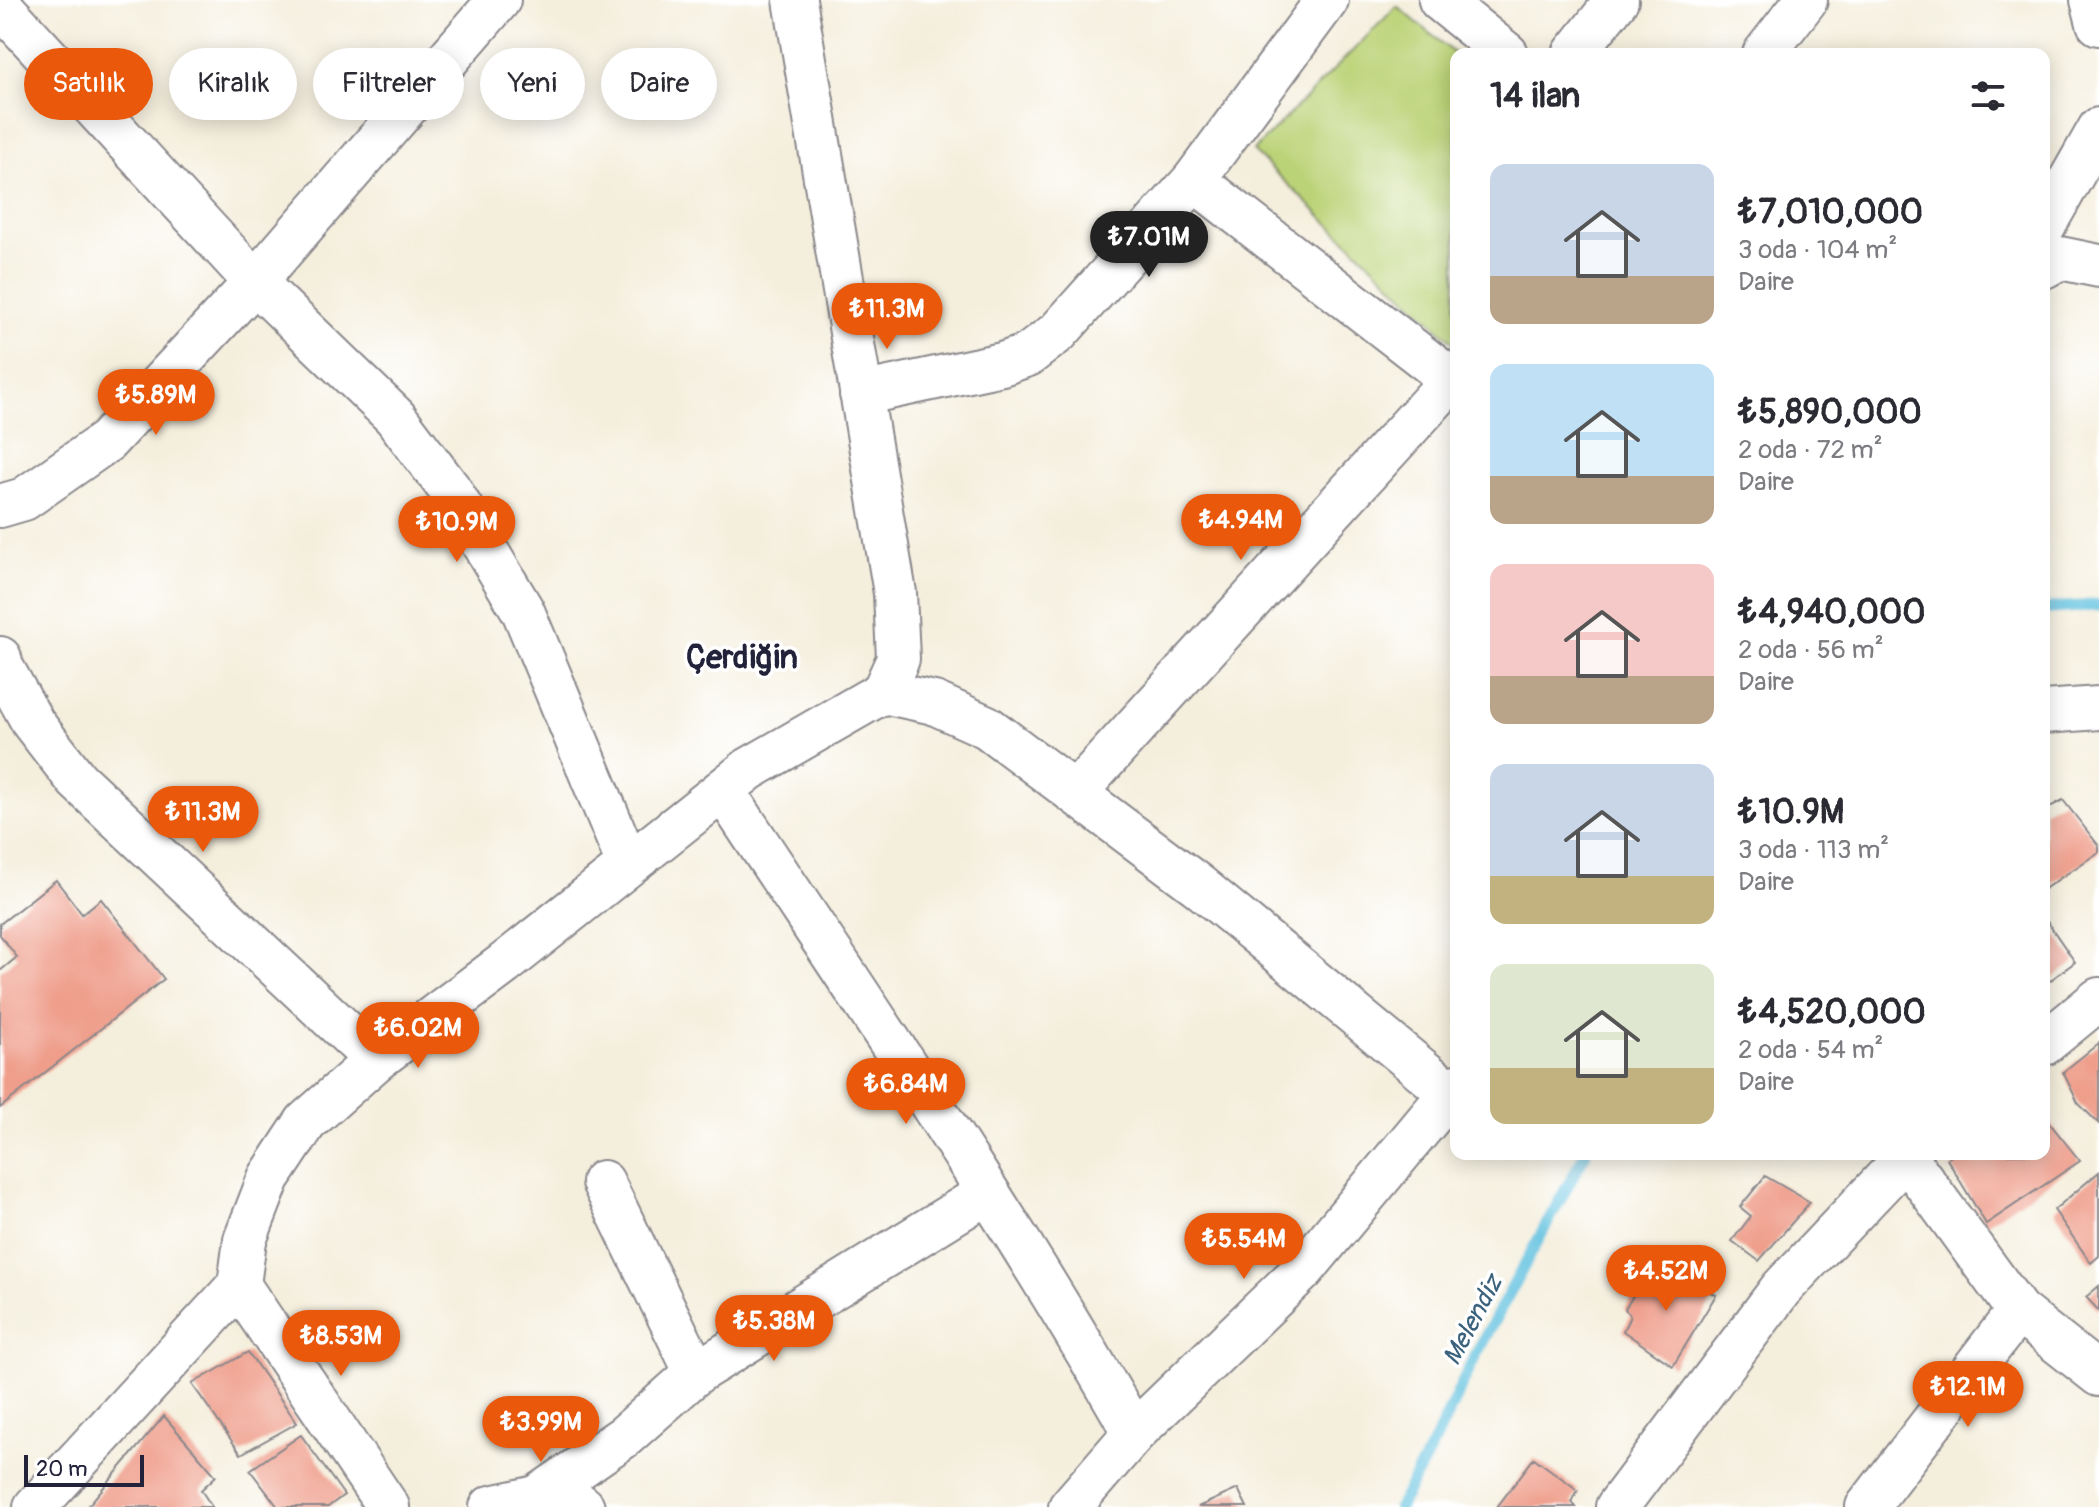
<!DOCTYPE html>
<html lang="tr">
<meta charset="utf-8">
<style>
:root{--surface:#fff;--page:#f7f7f7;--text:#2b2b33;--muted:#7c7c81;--accent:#ea580c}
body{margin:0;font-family:Pangolin,sans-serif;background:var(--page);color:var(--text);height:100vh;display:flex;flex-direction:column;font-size:30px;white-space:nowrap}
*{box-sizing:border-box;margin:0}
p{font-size:26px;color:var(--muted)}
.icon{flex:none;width:44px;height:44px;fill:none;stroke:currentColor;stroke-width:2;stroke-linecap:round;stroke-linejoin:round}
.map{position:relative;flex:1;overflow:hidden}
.sheet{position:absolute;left:1450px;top:48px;width:600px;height:1112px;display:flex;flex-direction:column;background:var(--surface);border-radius:16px;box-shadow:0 4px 20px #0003}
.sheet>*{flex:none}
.guide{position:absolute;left:24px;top:48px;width:760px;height:72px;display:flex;gap:16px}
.scale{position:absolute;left:24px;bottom:20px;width:120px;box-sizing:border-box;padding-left:8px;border:4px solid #22223b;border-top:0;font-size:22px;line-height:28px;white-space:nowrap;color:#22223b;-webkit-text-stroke:6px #fff;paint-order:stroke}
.price{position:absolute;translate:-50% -68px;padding:0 18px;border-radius:28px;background:var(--accent);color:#fff;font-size:26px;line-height:52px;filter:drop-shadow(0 2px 4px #0008)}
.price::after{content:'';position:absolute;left:50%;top:48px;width:24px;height:18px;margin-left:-12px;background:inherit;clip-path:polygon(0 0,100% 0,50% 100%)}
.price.selected{background:#222;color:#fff}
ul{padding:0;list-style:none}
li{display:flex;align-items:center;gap:24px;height:200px;padding:0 40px}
li span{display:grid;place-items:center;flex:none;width:224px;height:160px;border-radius:16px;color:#555}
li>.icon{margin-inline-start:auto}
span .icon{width:96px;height:96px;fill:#fffc;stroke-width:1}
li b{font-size:34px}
h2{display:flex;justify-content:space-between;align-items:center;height:96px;padding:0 40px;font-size:34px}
.chip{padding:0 28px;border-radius:36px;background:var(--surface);box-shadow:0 4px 20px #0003;font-size:28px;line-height:72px}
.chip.selected{background:var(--accent);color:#fff}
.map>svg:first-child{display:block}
.park{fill:#bbd377;stroke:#6e7a59;stroke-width:2}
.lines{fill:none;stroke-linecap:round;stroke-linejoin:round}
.stream{stroke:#61c1df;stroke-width:12}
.building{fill:#ef9e8b}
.street-casing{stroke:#8b888c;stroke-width:46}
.primary-casing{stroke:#8b888c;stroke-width:48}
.street{stroke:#fff;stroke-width:42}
.primary{stroke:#fff;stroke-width:44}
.labels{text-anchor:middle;stroke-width:7;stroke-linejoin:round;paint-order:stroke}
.water-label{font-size:26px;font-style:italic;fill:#3b627d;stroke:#fff}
.district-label{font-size:32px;font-weight:bold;fill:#22223b;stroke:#fff}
</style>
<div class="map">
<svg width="2099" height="1507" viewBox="0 0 2099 1507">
<rect width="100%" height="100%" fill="#fff"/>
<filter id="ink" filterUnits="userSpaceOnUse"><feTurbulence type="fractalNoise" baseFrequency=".0125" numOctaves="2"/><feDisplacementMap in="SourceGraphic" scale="16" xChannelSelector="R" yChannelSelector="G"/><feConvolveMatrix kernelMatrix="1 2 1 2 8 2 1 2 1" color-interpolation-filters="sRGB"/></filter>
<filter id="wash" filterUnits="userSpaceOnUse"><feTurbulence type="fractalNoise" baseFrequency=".006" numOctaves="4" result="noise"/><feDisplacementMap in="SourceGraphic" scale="32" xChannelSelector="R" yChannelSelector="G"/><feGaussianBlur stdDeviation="1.8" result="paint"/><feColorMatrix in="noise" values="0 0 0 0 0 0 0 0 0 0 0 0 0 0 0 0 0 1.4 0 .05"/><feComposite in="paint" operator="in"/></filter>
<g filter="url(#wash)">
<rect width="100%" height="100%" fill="#f4eedc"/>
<polygon class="park" points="1397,6 1456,55 1456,345 1253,151"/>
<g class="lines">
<g class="stream">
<polyline points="2044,609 2099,605"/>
<polyline points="1399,1507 1437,1437 1476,1354 1585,1154"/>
</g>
</g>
<g id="blocks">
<g class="building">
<polygon points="2063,800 2099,846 2099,852 2044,889 2044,810"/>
<polygon points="56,880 82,914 101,899 164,979 0,1108 0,971 17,957 0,935 0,924"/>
<polygon points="2046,920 2075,962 2044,985 2044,922"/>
<polygon points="2099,1043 2099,1124 2078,1103 2063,1072"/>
<polygon points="2044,1116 2080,1161 1986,1224 1947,1159 1954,1154 2044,1154"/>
<polygon points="2099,1172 2099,1256 2091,1263 2054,1210"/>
<polygon points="1765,1176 1810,1202 1759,1261 1732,1241 1751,1216 1740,1207"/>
<polygon points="1653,1263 1716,1295 1673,1366 1623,1331 1630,1316 1625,1309"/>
<polygon points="2099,1286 2099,1311 2086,1297"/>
<polygon points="248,1352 297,1423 241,1454 192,1384"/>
<polygon points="164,1416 216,1476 201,1490 212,1507 87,1507"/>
<polygon points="301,1435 344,1495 328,1507 278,1507 250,1470"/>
<polygon points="1534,1458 1578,1490 1572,1502 1576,1507 1497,1507"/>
<polygon points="1238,1489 1247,1507 1198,1507"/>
</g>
</g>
</g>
<g filter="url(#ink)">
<use href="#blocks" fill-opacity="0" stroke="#8b888c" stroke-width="2"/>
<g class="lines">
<defs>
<g id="street">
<polyline points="1440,0 1507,54"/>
<polyline points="0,5 255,282 395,417 451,491 523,611 628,864"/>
<polyline points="1574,54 1617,0"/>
<polyline points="1764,54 1806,0"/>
<polyline points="1194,180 1452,380"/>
<polyline points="2044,226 2099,129"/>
<polyline points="2044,267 2060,258 2099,266"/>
<polyline points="861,394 1002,364 1028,355 1058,332 1194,180 1327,0"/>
<polyline points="0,506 24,499 107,441 255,282 499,0"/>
<polyline points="0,658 2,667 33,723 77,780 376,1060"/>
<polyline points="883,692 934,703 987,727 1199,886 1450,1093"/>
<polyline points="2044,712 2099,708"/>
<path d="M 723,790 C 863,1002 1008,1212 1134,1433"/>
<polyline points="1075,793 1456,375"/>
<polyline points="2044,1044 2099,999"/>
<polyline points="1906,1157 2018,1311 2099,1375"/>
<polyline points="603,1182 696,1373"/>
<polyline points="239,1285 388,1507"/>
<polyline points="537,1497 625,1436 696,1373 987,1193"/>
<polyline points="35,1507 239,1285 245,1240 269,1178 306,1122 376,1060 504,964 749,769 883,692 898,659 895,593 795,0"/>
<polyline points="491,1507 537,1497 570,1497 583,1507"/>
<polyline points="1070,1507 1134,1433 1303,1270 1456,1086"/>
<polyline points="1617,1507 1781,1289 1909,1154"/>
<polyline points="1867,1507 2018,1311"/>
</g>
<polyline id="primary" points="2093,0 2099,23"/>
</defs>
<use href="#street" class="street-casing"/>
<use href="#primary" class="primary-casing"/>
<use href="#street" class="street"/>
<use href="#primary" class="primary"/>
</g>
</g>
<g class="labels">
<g class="water-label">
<text transform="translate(1472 1320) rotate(-62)" y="9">Melendiz</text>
</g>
<g class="district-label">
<text x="742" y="668">Çerdiğin</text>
</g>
</g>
</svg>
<div class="scale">20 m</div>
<b class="price selected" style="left:1149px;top:279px">₺7.01M</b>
<b class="price" style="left:887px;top:351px">₺11.3M</b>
<b class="price" style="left:156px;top:437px">₺5.89M</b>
<b class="price" style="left:1241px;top:562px">₺4.94M</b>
<b class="price" style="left:457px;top:564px">₺10.9M</b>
<b class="price" style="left:203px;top:854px">₺11.3M</b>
<b class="price" style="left:418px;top:1070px">₺6.02M</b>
<b class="price" style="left:906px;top:1126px">₺6.84M</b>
<b class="price" style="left:1244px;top:1281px">₺5.54M</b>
<b class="price" style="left:1666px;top:1313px">₺4.52M</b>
<b class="price" style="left:774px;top:1363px">₺5.38M</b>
<b class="price" style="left:341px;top:1378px">₺8.53M</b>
<b class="price" style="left:1968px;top:1429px">₺12.1M</b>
<b class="price" style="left:541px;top:1464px">₺3.99M</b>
<div class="guide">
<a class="chip selected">Satılık</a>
<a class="chip">Kiralık</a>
<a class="chip">Filtreler</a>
<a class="chip">Yeni</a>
<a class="chip">Daire</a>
</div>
<section class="sheet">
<h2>14 ilan<svg class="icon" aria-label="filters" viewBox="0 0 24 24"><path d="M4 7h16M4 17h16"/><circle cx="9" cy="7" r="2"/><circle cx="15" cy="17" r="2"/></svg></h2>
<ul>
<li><span style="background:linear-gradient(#c9d6e8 70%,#b9a48a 0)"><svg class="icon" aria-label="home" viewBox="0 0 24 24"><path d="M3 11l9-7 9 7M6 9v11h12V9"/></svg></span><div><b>₺7,010,000</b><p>3 oda · 104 m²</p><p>Daire</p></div></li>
<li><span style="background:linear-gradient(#bfe0f5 70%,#b9a48a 0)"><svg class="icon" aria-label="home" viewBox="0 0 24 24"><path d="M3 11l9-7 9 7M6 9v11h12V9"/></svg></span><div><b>₺5,890,000</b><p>2 oda · 72 m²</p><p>Daire</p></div></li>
<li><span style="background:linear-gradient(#f6c9c9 70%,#b9a48a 0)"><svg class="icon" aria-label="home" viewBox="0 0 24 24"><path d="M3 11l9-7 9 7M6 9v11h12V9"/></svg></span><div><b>₺4,940,000</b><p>2 oda · 56 m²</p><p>Daire</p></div></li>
<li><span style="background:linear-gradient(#c9d6e8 70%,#c2b280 0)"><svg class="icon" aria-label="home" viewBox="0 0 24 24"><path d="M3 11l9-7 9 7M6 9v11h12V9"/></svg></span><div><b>₺10.9M</b><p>3 oda · 113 m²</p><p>Daire</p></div></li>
<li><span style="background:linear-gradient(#dfe7d0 65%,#c2b280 0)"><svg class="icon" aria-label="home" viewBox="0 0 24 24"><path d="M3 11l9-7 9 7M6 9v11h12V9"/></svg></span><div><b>₺4,520,000</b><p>2 oda · 54 m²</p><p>Daire</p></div></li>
</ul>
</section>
</div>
